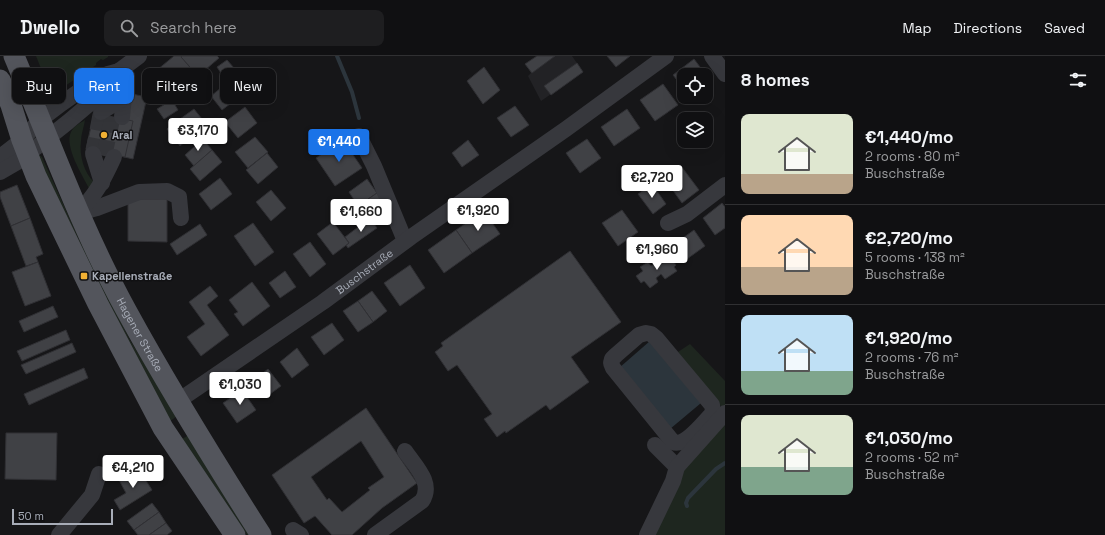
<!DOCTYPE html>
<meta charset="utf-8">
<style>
:root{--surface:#101012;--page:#1e1e20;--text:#f1f3f6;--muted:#9c9d9f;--line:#303032;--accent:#1a73e8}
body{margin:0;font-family:"Space Grotesk",sans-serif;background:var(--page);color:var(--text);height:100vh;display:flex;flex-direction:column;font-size:15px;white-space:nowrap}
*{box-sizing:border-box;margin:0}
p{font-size:13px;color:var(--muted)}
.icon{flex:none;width:22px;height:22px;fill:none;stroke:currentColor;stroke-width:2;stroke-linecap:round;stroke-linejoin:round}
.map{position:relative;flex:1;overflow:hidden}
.details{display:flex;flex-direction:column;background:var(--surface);width:380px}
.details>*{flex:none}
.top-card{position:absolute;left:12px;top:12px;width:380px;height:36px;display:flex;gap:8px}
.fabs{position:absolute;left:677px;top:12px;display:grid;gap:8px}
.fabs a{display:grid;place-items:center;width:36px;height:36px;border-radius:8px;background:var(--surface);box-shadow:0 4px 16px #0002,0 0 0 1px var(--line);font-size:20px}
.scale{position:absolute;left:12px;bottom:10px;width:101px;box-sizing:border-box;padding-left:4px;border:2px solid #a8adb8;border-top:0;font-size:11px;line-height:14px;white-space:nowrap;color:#a8adb8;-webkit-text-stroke:3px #111113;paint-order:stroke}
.price{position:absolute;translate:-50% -34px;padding:0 9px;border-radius:4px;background:#fff;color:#222;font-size:13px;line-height:26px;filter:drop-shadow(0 1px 2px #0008)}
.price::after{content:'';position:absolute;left:50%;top:24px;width:12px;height:9px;margin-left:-6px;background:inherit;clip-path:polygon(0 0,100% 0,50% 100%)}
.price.active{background:var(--accent);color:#fff}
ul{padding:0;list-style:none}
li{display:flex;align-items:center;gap:12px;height:100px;padding:0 16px}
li+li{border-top:1px solid var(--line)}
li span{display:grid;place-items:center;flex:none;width:112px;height:80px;border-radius:8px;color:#555}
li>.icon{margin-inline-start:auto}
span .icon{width:48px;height:48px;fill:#fffc;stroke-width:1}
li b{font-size:17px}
h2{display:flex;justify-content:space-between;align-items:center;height:48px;padding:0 16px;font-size:17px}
.tag{padding:0 14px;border-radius:8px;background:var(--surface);box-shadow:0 4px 16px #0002,0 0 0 1px var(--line);font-size:14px;line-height:36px}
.tag.active{background:var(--accent);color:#fff}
header{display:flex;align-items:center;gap:24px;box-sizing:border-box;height:56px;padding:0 20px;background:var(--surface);border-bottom:1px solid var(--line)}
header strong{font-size:19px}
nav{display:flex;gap:22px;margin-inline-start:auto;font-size:14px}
.search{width:280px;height:36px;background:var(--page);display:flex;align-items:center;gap:10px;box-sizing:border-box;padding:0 14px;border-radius:8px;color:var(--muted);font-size:15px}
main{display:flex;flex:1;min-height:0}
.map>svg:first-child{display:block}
.built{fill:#222225}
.green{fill:#1e261f}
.water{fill:#2c353c}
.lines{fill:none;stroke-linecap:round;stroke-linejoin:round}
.stream{stroke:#2c353c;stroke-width:4}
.building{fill:#404145;stroke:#303034;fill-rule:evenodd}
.minor-tunnel{stroke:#333438;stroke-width:16;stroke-dasharray:16 8;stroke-linecap:butt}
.minor{stroke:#37383d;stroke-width:16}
.major{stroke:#53555c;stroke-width:21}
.poi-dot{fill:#f2b134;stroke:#111113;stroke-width:1.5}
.labels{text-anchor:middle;stroke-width:3;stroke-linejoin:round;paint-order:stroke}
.poi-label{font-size:11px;font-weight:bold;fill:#a8adb8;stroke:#111113;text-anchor:start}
.street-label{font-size:11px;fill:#a8adb8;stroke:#111113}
</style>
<header>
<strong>Dwello</strong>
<div class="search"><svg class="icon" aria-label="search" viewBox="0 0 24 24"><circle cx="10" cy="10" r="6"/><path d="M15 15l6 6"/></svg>Search here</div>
<nav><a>Map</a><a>Directions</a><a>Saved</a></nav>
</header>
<main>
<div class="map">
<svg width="725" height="479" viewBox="0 0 725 479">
<rect width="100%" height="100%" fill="#161618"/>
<polygon class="built" points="537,0 572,0 583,16 541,45 528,20 531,17 525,8"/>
<g class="green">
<path d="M 36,0 L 108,0 L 108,1 L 103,4 L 101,3 L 96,7 L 96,9 L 62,32 C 45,29 42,14 36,0 Z"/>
<path d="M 85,64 C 84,71 81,78 81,85 C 79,99 84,117 94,126 L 89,132 C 82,119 64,90 71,76 C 74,70 80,67 85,64 Z"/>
<polygon points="39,99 42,101 79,183 130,284 177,360 169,366 98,233 38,103"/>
<polygon points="690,288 725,325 725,357 722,354 721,350 678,296"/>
<polygon points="725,363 725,479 653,479 686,408"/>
<polygon points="189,379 253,479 247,479 180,384"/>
</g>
<polygon class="water" points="650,285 701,347 670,373 619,312"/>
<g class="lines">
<g class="stream">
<polyline points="337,0 352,36 359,62"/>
<polyline points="687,450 686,447 688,442 716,413 725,407"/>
</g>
</g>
<g class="building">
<polygon points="174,0 181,0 192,14 162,39 154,29 157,26 151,19"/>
<polygon points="182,0 217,0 219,2 198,20 181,1"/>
<polygon points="537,0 555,0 532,17 525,8"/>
<polygon points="607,0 630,0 616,11"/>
<polygon points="694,3 709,23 706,26 706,19 684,19 684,33 673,19"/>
<polygon points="227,4 234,12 223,20 217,11"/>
<polygon points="577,7 583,16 551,39 544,30"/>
<polygon points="484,11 500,34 483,48 467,25"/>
<polygon points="227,27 239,41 222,54 211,40"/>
<polygon points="663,28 678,49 655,65 640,44"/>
<polygon points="132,38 147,41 133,103 120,100"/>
<polygon points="172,44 178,54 164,63 157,53"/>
<polygon points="515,50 529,69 511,81 497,62"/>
<polygon points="245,51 257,67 238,82 225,66"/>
<polygon points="194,53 206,68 194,78 180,63"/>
<polygon points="627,53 640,72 614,90 601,71"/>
<polygon points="94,57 133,65 125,101 86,93"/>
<polygon points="180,63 194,78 180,90 167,73"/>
<polygon points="255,81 268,96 248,112 235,96"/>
<polygon points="203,83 212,94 194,110 185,99"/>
<polygon points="587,83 601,102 580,117 566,97"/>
<polygon points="343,84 362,112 335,130 316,102"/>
<polygon points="468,84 479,99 462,111 452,97"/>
<polygon points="212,94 222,106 200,125 190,113"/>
<polygon points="267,97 278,111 258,128 246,114"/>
<polygon points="681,110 699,134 682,147 664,122"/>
<polygon points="220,122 232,138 211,154 199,138"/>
<polygon points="367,123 377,137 358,150 349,136"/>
<polygon points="652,128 666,148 653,158 638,138"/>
<polygon points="17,129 30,162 11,170 0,141 0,136"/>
<polygon points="271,134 286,152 271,165 256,146"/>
<polygon points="377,137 387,151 368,164 358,150"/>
<polygon points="128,143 167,143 167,186 128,185"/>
<polygon points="722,147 725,151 725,172 715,179 703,162"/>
<polygon points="622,154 638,176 618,190 602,167"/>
<polygon points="484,155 500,178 472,197 456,174"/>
<polygon points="30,162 43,198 36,201 38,206 26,210 11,170"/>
<polygon points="370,162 377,172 348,192 346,189 349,187 345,181"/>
<polygon points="333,166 349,187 333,199 317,178"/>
<polygon points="253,167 274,196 255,210 234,180"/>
<polygon points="200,168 207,179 177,199 170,188"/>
<polygon points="456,174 472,197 444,217 428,194"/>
<polygon points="694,174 705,190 687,203 676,187"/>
<polygon points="310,186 326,208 310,221 293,198"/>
<polygon points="570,195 621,266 571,301 589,326 550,354 546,349 506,377 505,375 497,381 484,363 492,358 457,309 448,315 435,296 443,290 441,287"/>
<polygon points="665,198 669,203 671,202 676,209 674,211 677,215 665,223 661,218 656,222 658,226 650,232 644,225 641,227 636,220 643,215 640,211 648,206 651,210 660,204 658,203"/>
<polygon points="38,206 51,240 25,250 12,216"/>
<polygon points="410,209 425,232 400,250 384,227"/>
<polygon points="285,215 296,231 280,242 269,227"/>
<polygon points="252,226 270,250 243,270 234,258 238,256 229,244"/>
<polygon points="210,230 218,240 207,249 229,279 201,300 187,281 205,268 189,246"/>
<polygon points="372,235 387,255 373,266 358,245"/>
<polygon points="358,245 373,266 358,276 343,255"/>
<polygon points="53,250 58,261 24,276 19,265"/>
<polygon points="332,267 344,284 324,299 311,281"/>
<polygon points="66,274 70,284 22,305 17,295"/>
<polygon points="72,287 76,296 26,318 21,309"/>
<polygon points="297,292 309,309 292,322 280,306"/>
<polygon points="84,312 88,322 29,349 24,338"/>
<polygon points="268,313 281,330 266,341 253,325"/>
<polygon points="242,334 256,354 237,367 223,347"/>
<path d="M 366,352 L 417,427 L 382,452 L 352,479 L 332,479 L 315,460 L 304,467 L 272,419 ZM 361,385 L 384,421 L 368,432 L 370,434 L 342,456 L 329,442 L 327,444 L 311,421 Z"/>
<polygon points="6,377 57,377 56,424 5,423"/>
<polygon points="138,412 152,434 120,454 114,444 126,437 119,424"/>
<polygon points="152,447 159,456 134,474 127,465"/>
<polygon points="159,456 166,467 149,479 138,479 134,474"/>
<polygon points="166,467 172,475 167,479 149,479"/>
</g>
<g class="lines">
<g class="minor-tunnel">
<polyline points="93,98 101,56"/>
<polyline points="104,100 113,59"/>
</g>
<g class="minor">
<polyline points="712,0 725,18"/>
<polyline points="119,15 125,29 122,61"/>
<polyline points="101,56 124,42"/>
<polyline points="359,80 374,110 405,185"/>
<polyline points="93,98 102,127"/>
<polyline points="0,101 22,84 40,64 61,48 88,29 108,18 119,15"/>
<polyline points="0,116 19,105 68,66 101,38 114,25 119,15 139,0"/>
<polyline points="78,157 97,152 139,136 167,135 179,141 181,162"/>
<path d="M 78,157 C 96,138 103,125 114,101"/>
<polyline points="668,167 687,158 725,129"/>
<path d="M 646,277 L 651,278 L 656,282 L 712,349 L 713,355 L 711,359 C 703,367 685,391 673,386 L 613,312 L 611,307 L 612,303 L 616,299 L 639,279 Z"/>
<path id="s1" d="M 178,345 L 323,246 L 411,181 L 566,73 L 666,0"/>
<polyline points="655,389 677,411"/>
<polyline points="293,474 301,479"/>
<polyline points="59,479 92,439 99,418"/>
<path d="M 375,479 L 422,445 C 434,427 415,410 405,395"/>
<polyline points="647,479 673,425 677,411 725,357"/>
</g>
<g class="major">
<path id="s2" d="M 14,0 C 50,85 81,172 126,254 C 168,331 214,405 261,479"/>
<polyline points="0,24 11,49 22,84 36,120 98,248 163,372 235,479"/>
</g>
</g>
<g class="poi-dot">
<circle cx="104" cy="79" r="4"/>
<rect x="80" y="216" width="8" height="8" rx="2"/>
</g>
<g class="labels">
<g class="poi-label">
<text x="112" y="83">Aral</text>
<text x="92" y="224">Kapellenstraße</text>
</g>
<g class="street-label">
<text dy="4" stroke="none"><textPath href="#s1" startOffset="227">Buschstraße</textPath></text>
<text dy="4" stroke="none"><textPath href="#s2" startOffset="306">Hagener Straße</textPath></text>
</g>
</g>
</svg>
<div class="fabs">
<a><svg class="icon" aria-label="locate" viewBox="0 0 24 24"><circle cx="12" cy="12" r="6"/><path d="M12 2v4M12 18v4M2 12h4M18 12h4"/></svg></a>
<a><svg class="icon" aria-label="layers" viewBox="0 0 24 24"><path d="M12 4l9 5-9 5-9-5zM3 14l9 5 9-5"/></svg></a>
</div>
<div class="scale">50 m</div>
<b class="price" style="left:198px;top:96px">€3,170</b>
<b class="price active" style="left:339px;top:107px">€1,440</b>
<b class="price" style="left:652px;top:143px">€2,720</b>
<b class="price" style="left:478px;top:176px">€1,920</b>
<b class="price" style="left:361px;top:177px">€1,660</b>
<b class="price" style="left:657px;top:215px">€1,960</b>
<b class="price" style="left:240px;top:350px">€1,030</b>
<b class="price" style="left:133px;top:433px">€4,210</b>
<div class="top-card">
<a class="tag">Buy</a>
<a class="tag active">Rent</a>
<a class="tag">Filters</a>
<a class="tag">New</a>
</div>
</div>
<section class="details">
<h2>8 homes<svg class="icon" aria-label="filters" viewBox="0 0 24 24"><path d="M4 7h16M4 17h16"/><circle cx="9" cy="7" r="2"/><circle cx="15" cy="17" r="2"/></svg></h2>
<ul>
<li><span style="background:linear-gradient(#dfe7d0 75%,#b9a48a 0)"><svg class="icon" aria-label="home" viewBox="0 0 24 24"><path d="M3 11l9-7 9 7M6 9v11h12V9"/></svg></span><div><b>€1,440/mo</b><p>2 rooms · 80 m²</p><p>Buschstraße</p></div></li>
<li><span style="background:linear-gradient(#ffd9b3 65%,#b9a48a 0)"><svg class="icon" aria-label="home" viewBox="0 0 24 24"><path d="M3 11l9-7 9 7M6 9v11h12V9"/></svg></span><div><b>€2,720/mo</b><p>5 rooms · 138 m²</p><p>Buschstraße</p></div></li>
<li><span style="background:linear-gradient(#bfe0f5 70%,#7fa58c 0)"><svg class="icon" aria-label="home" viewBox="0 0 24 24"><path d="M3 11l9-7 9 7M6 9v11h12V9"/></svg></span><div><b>€1,920/mo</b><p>2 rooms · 76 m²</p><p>Buschstraße</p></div></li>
<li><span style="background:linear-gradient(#dfe7d0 65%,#7fa58c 0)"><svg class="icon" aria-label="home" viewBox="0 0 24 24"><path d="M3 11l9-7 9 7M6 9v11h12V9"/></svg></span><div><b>€1,030/mo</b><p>2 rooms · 52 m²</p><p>Buschstraße</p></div></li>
</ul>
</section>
</main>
